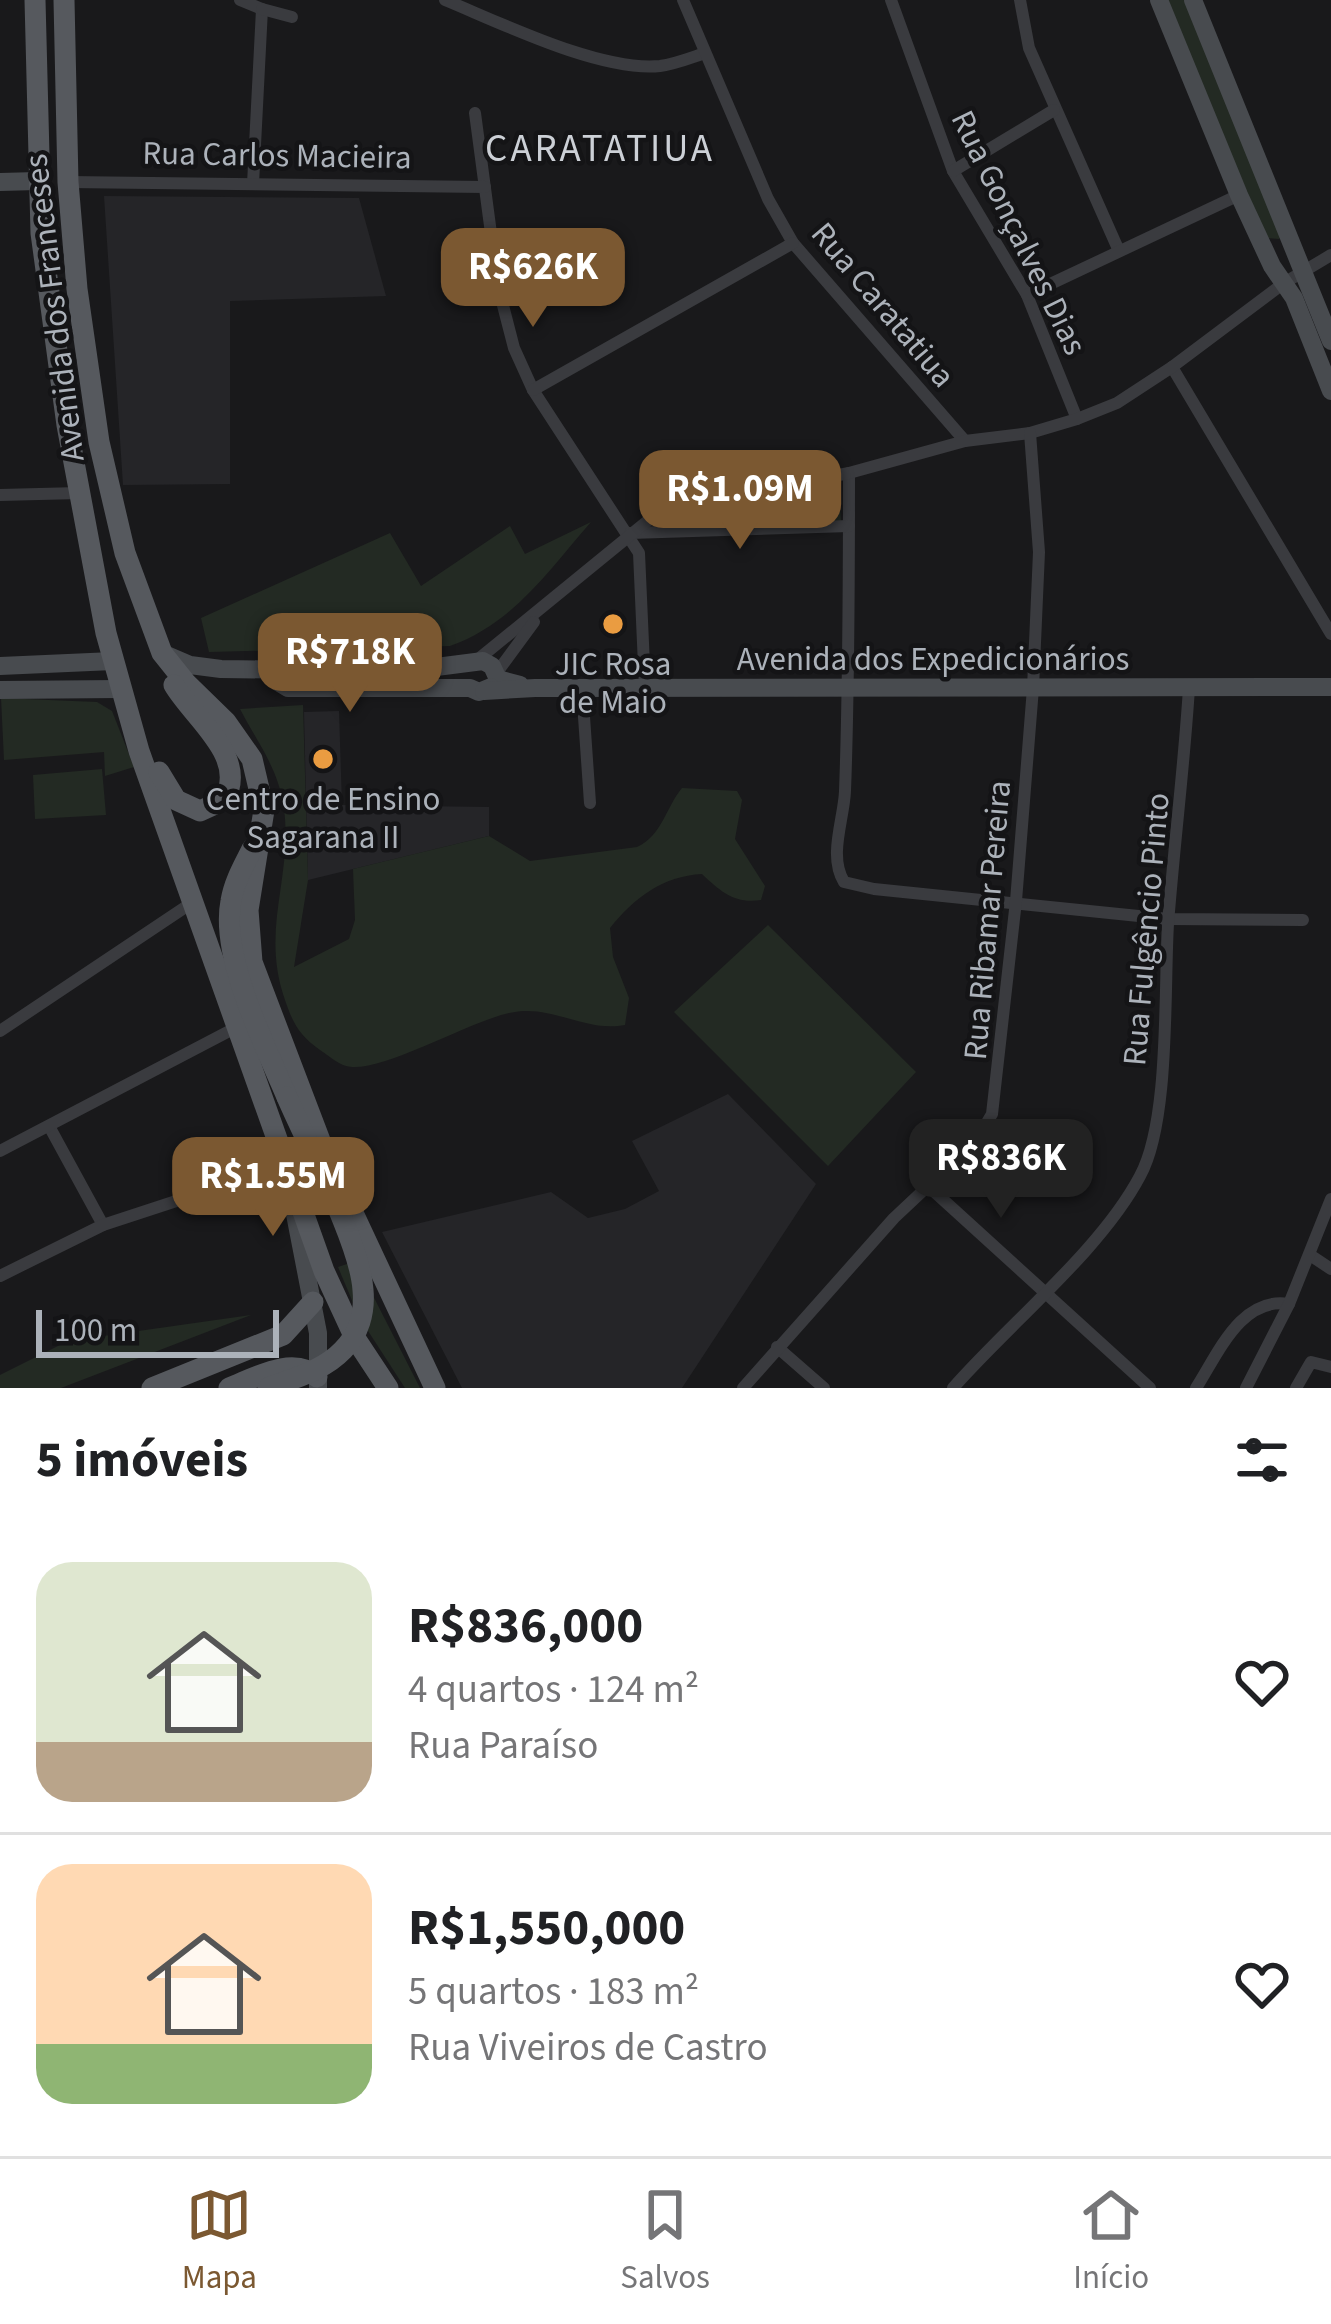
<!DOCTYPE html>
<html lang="pt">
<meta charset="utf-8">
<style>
:root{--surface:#fff;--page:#f2f2f2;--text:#202124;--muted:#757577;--line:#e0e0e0;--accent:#7b5831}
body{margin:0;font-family:"Source Sans 3",sans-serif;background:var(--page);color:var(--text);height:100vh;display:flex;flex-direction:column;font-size:45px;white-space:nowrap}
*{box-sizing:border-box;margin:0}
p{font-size:39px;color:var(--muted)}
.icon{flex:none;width:66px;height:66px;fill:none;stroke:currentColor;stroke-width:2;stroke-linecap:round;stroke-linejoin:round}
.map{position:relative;height:1388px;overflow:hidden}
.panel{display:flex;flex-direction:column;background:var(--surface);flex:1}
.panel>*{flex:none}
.scale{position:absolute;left:36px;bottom:30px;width:243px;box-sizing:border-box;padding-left:12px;border:6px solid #acb2ba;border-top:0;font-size:33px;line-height:42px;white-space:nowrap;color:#acb2ba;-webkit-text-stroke:9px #141416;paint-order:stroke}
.price{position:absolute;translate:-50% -102px;padding:0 27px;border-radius:24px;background:var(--accent);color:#fff;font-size:39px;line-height:78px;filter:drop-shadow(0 3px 6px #0008)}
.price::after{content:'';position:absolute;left:50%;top:72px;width:36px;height:27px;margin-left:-18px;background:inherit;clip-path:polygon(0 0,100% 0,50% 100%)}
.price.current{background:#222;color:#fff}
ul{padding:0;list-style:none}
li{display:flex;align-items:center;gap:36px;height:300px;padding:0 36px}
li+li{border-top:3px solid var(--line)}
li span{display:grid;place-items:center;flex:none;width:336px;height:240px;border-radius:36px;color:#555}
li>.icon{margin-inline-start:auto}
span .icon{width:144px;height:144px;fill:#fffc;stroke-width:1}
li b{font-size:51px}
h2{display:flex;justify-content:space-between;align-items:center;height:144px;padding:0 36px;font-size:51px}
.dock{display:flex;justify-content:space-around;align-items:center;height:168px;border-top:3px solid var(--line);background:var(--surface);font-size:33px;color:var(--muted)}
.dock a{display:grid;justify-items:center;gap:6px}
.dock .current{color:var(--accent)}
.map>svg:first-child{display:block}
.built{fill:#252528}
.green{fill:#232a23}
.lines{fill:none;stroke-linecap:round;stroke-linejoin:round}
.street{stroke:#3a3b3f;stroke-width:12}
.secondary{stroke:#484b4f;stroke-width:18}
.primary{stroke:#56595e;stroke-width:21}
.primary-bridge{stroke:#56595e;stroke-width:21}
.poi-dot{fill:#ea9c41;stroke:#141416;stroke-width:4.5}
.labels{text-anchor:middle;stroke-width:9;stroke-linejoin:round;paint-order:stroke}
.street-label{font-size:33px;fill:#acb2ba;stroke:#141416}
.poi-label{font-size:33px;fill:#acb2ba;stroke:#141416}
.quarter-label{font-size:39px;letter-spacing:3px;fill:#ccd0d6;stroke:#141416}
</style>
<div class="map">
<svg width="1331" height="1388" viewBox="0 0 1331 1388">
<rect width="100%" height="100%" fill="#19191b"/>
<g class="built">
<polygon points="104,196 359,198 386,296 230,301 230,484 123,485"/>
<polygon points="339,711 342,805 489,807 489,836 308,880 304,712"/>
<polygon points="728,1094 816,1184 682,1388 462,1388 382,1232 551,1192 588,1218 625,1209 659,1191 632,1141"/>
</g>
<g class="green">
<polygon points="1167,0 1186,0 1283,233 1279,239 1267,238 1263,231"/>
<polygon points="839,490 841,521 665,520"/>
<path d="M 591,522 C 549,570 513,624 450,646 L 209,652 L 201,618 L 390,533 L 421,586 L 510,526 L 525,554 Z"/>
<polygon points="1,698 97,702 112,711 134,767 105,776 104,752 4,760"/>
<path d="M 303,705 L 308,880 L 294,967 L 349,939 L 355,920 L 353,869 L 489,836 L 530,861 L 637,847 C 662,836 666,807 682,788 L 737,791 L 742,800 L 735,839 L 765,886 L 761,900 C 735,904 721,892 702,874 C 663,876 634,898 610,928 L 613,957 L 629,998 L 625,1025 C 585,1033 551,1003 509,1013 C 469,1022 388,1069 352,1067 C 339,1066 331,1057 320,1050 C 300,1036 293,1024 285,1000 C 260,929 293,878 284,809 C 279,769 257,742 240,709 Z"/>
<polygon points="102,769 106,815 35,819 33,775"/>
<polygon points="768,925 916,1072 828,1166 674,1012"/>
<polygon points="350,1263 366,1282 420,1388 405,1388 359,1317 338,1267"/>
<polygon points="251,1315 61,1388 0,1388 0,1375 68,1341"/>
</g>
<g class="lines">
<g class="street">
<polyline points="240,0 262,9 253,184"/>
<path d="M 445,0 C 501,23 600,72 660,66 C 675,64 690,58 705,53"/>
<polyline points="683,0 768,199 793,243 965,441"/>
<polyline points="891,0 953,171 1027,295 1077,419"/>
<polyline points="1020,0 1029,48 1119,251"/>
<polyline points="262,9 292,17"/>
<polyline points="475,113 498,286 514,348 533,390 639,553 645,688"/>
<polyline points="953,171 1054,110"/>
<polyline points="68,182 485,187"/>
<polyline points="1027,295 1239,195"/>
<polyline points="1172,367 1331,634"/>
<polyline points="533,390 793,243"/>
<path d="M 849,473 C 849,579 849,685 845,791 C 844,819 828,856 844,882 L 874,889 L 1168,919 L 1303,920"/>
<polyline points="0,495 79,493"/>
<polyline points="630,533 849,526"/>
<polyline points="476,661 661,510 849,473 965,441 1030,433 1077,419 1117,403 1172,367 1284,283 1331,255"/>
<polyline points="495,675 534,622"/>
<polyline points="582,688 590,803"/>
<polyline points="0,1031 193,902"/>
<polyline points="49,1126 103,1225"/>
<polyline points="0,1151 237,1027"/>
<polyline points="928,1186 1150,1388"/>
<polyline points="1310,1255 1331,1269"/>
<polyline points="0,1276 103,1225 286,1165"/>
<polyline points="777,1347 824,1388"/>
<polyline points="743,1388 894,1218 976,1141 992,1114 1016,901 1033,688 1039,552 1030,433"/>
<path d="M 953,1388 C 1010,1323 1101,1250 1140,1176 C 1170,1122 1164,990 1168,924 C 1174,845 1184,767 1189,688"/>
<path d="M 1196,1388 C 1218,1354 1241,1296 1289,1304"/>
<polyline points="1246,1388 1289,1304 1331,1199"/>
<polyline points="1296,1388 1311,1362 1331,1367"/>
</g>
<g class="secondary">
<polyline points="1159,0 1239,195 1272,266 1294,298 1331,391"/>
<polyline points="1193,0 1331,341"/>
<polyline points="0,182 37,181"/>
<polyline points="162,653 190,665 221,669 405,671 483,661 492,666 498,679 520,685"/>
<polyline points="0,666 113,661"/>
<polyline points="274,670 278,682 288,688 470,688 479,692 491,687"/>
<polyline points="0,690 120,689"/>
<polyline points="484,691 535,688 1331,687"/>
<polyline points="294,1209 318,1333 318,1388"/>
</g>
<g class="primary">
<polyline points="35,0 41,233 67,425 106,633 139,751 324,1271 355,1338 388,1388"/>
<polyline points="64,0 68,182 77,289 99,442 125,553 162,653 186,683 226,722 252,759 264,810 248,910 252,962 324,1151 435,1388"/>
<path d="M 159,772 L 176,800 L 200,811 L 224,800 C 249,757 194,719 174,685"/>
<path d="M 252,849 C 244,865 234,882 231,901 C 220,957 265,1045 287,1097"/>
<polyline points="152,1388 283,1335 313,1302"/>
<path d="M 229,1388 C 255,1378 293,1355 317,1377"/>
</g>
<path class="primary-bridge" d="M 268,1388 C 294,1378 323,1371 343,1350 C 359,1334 365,1312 363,1290 C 360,1242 308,1146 287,1097"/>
</g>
<g class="poi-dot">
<circle cx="613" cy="624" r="12"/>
<circle cx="323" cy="759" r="12"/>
</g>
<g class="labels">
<g class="street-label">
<text transform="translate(277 154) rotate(1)" y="12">Rua Carlos Macieira</text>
<text transform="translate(1020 232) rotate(64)" y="12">Rua Gonçalves Dias</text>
<text transform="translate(884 304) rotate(50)" y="12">Rua Caratatiua</text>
<text transform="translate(53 308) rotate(-97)" y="12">Avenida dos Franceses</text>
<text x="933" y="670">Avenida dos Expedicionários</text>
<text transform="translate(986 920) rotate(-85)" y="12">Rua Ribamar Pereira</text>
<text transform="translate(1145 929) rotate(-85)" y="12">Rua Fulgêncio Pinto</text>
</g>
<g class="poi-label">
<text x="613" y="675">JIC Rosa<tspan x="613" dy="38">de Maio</tspan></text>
<text x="323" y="810">Centro de Ensino<tspan x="323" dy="38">Sagarana II</tspan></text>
</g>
<g class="quarter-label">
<text x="600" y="161">CARATATIUA</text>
</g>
</g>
</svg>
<div class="scale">100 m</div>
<b class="price" style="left:533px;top:330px">R$626K</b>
<b class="price" style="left:740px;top:552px">R$1.09M</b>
<b class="price" style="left:350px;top:715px">R$718K</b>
<b class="price current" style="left:1001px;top:1221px">R$836K</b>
<b class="price" style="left:273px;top:1239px">R$1.55M</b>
</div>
<section class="panel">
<h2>5 imóveis<svg class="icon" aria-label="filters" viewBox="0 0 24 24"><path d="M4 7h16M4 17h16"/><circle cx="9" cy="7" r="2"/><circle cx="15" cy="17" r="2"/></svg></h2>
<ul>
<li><span style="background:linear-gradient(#dfe7d0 75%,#b9a48a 0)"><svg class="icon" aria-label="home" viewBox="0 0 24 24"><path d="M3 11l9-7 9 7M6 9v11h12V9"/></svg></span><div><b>R$836,000</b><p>4 quartos · 124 m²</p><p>Rua Paraíso</p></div><svg class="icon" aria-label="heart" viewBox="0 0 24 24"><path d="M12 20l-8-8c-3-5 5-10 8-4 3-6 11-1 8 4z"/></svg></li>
<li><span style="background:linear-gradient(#ffd9b3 75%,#8fb573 0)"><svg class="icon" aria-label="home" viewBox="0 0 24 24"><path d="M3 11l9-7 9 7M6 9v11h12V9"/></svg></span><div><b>R$1,550,000</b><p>5 quartos · 183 m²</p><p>Rua Viveiros de Castro</p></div><svg class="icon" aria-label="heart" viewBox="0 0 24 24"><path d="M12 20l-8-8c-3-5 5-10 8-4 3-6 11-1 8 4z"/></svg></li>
</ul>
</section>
<nav class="dock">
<a class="current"><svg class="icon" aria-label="map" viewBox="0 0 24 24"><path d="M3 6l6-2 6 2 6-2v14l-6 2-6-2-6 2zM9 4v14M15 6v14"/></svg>Mapa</a>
<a><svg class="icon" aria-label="saved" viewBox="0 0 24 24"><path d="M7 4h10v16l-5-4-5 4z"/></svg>Salvos</a>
<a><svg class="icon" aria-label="home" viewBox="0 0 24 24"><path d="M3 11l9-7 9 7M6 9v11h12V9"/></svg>Início</a>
</nav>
